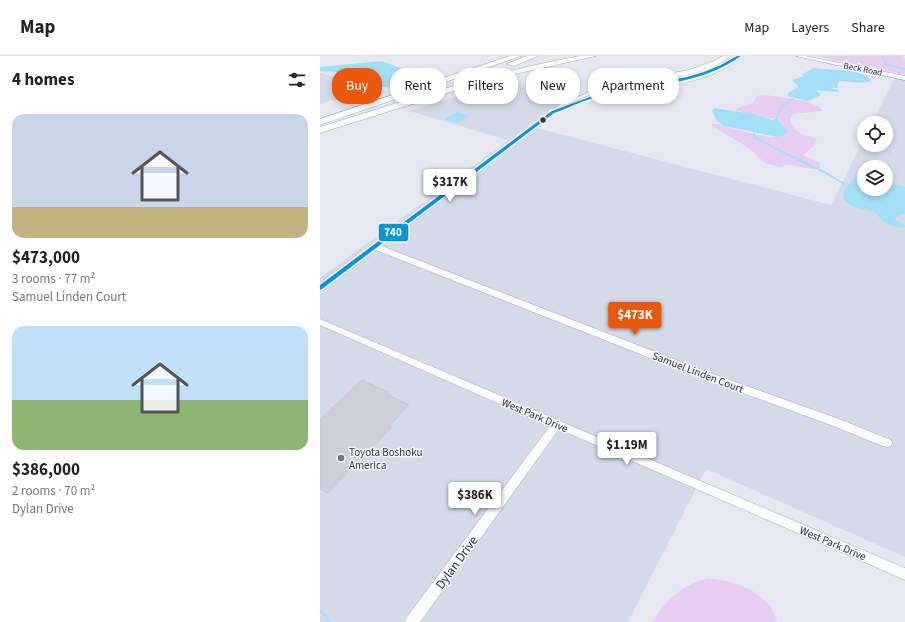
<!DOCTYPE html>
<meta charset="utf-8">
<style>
:root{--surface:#fff;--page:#f2f2f2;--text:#222;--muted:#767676;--line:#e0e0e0;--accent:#ea580c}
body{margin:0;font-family:"Source Sans 3",sans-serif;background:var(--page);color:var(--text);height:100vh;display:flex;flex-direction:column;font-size:15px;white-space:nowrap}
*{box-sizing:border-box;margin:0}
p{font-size:13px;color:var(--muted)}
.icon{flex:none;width:22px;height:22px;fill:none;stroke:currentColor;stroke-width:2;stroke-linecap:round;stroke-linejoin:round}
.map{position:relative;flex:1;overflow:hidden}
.details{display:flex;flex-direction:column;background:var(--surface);width:320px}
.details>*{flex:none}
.top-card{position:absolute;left:12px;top:12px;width:380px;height:36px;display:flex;gap:8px}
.buttons{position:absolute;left:537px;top:60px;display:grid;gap:8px}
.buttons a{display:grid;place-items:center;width:36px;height:36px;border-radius:50%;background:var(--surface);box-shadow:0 2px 6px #0003;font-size:20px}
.price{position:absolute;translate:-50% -34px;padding:0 9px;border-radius:4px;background:#fff;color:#222;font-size:13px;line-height:26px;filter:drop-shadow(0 1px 2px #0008)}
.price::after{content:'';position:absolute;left:50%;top:24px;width:12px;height:9px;margin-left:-6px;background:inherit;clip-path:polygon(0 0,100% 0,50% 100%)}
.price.active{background:var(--accent);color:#fff}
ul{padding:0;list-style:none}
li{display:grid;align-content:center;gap:8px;height:212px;padding:0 12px}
li span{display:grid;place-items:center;height:124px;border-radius:12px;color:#555}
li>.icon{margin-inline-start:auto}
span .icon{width:72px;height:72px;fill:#fffc;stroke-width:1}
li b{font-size:17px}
h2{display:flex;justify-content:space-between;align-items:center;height:48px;padding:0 12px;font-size:17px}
.pill{padding:0 14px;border-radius:16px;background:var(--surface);box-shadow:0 2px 6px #0003;font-size:14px;line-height:36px}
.pill.active{background:var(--accent);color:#fff}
header{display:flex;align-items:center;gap:24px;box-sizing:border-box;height:56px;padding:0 20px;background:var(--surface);border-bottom:1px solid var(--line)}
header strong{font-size:19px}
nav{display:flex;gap:22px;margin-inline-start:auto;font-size:14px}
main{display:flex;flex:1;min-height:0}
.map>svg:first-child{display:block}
.built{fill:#d5dae9;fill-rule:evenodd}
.green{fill:#e8cdf2}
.water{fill:#a3e0f7}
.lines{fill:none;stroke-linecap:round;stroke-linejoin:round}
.stream-far2{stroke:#a3e0f7;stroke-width:1.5}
.stream-far1{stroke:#a3e0f7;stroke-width:2}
.stream{stroke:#a3e0f7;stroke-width:3}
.building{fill:#cfcfdc;stroke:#c9c9cf}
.minor-casing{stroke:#aaabb1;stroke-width:1}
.major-casing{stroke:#aaabb1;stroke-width:1}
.highway-casing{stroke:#aaabb1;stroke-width:1}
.minor{fill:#fbfcfd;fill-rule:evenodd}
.major{fill:#fbfcfd;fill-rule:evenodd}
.highway{fill:#fbfcfd;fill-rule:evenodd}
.bus-1-casing{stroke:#f1f4fc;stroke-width:3}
.bus-1{fill:#0696d7;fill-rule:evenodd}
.bus-dot{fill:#34363c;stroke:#f1f4fc;stroke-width:1.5}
.poi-dot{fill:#72747b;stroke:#f1f4fc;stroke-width:1.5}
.labels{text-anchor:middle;stroke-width:3;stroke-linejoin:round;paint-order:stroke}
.far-street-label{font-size:9px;fill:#34363c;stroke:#f1f4fc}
.street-label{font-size:11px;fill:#34363c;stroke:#f1f4fc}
.poi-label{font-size:11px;fill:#34363c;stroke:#f1f4fc;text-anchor:start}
.near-street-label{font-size:13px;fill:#34363c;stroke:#f1f4fc}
.line-badge{stroke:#f1f4fc;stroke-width:1.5}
.badge-label{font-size:11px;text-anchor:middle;font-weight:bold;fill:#fff}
</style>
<header>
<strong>Map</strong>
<nav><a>Map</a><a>Layers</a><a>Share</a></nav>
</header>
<main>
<section class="details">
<h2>4 homes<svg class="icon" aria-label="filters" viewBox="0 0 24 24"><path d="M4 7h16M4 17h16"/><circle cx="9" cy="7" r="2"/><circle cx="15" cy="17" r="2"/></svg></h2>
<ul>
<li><span style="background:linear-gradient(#c9d6e8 75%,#c2b280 0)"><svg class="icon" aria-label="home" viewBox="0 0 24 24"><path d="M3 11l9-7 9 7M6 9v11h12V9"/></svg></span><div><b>$473,000</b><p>3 rooms · 77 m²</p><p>Samuel Linden Court</p></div></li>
<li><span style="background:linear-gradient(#bfe0f5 60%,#8fb573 0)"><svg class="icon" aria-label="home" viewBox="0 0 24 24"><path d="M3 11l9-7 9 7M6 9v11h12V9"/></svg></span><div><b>$386,000</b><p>2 rooms · 70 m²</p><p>Dylan Drive</p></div></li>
</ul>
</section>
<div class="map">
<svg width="585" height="566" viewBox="0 0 585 566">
<rect width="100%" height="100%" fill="#e6e8f1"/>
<g class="built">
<path d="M 585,1 L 585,501 L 386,413 L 308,566 L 0,566 L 0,222 L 188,84 L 89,55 L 186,25 L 250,40 L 209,70 L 511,149 L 544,83 L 544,89 L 566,89 L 566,67 L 552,67 ZM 544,111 L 566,111 L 566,133 L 544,133 Z"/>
<polygon points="0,17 54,31 0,48"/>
</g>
<g class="green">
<polygon points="497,0 583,0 585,6 585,19"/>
<path d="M 446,39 L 485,45 L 500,51 L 502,55 L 473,58 L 470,63 C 473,77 485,79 497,83 L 493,91 L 483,99 L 500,107 L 500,112 L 492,113 L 469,109 L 459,111 L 445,107 L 427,91 L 392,70 L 392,68 C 399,67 403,70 410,72 C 426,75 448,84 464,80 L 466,72 L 460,67 L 459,64 L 455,62 L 450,63 L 415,54 C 421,50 428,50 434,46 L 436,40 Z"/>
<path d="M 388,522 L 407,525 L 430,533 L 451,550 L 457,566 L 332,566 C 347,543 362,529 388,522 Z"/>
</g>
<g class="water">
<polygon points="62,5 85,14 100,17 91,22 77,23 88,28 87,31 62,31 37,23 35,19 29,17 0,15 0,11"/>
<polygon points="494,12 532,15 548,20 551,25 542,27 521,25 518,27 517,32 511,32 518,34 518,36 495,34 501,39 487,45 468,40 468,37 479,31 472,24 484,20 482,18"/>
<polygon points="394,52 433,58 452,64 457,62 460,67 468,75 464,80 457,81 404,70 397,65 392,55"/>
<polygon points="138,56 150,60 137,67 124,63"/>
<path d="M 536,122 L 544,123 L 544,133 L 566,133 L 566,127 L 585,131 L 585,158 L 579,159 L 574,163 L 585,169 L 584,172 C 570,171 563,167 555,156 L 533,151 L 523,143 C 523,134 527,126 536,122 Z"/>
</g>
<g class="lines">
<g class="stream-far2">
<polyline points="563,0 566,8 585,13"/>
<polyline points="457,62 460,52 474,42"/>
<polyline points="434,77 434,81 459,94"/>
</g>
<polyline class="stream-far1" points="457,93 506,117 529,131"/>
<polyline class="stream" points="0,554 10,566"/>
</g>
<polygon class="building" points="42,324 68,336 66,338 89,349 69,370 72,371 8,437 0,433 0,363"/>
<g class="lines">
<defs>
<g id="minor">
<polygon points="476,0 485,0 585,20 585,24"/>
<polygon points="53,189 59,189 382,314 519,363 571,384 572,387 571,390 567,391 563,390 511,369 376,320 53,193"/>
<polygon points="0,263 585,512 585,524 239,373 100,566 85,566 87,561 230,370 0,269"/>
</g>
<g id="major">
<path d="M 403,0 L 410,0 C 385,23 331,23 299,30 C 281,34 264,41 247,48 L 4,234 L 0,235 L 0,227 L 243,46 L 293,28 L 369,14 L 394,5 Z"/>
<path d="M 415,0 L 422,0 C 393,28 337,31 299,38 L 296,36 L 374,20 L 403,8 Z"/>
</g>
<g id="highway">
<polygon points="190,0 201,0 0,69 0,63"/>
<polygon points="207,0 218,0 194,10 187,8"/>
<path d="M 260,0 L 276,0 L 172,23 L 0,77 L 0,71 C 87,44 170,16 260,0 Z"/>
</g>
</defs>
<use href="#minor" class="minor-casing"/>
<use href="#major" class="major-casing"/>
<use href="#highway" class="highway-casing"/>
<use href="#minor" class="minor"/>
<use href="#major" class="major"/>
<use href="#highway" class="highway"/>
<defs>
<path id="bus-1" d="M 417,0 L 421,0 C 381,29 327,29 280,40 C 264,44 250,51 234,57 L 2,233 L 0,234 L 0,229 L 232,55 L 278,38 L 367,21 L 384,16 L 401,9 Z"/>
</defs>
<use href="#bus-1" class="bus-1-casing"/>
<use href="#bus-1" class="bus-1"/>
</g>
<circle class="bus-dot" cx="223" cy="64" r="3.5"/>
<circle class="poi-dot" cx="21" cy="402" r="4"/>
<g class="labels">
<g class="far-street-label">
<text transform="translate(543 13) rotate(11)" y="3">Beck Road</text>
</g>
<g class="street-label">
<text transform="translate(378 316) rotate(21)" y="4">Samuel Linden Court</text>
<text transform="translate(215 359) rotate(23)" y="4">West Park Drive</text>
<text transform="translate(513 487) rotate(23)" y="4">West Park Drive</text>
</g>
<g class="poi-label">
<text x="29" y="400">Toyota Boshoku<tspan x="29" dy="13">America</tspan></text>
</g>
<g class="near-street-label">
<text transform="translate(136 506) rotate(-54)" y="5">Dylan Drive</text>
</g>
</g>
<rect class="line-badge" x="58" y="167" width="31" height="19" rx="4" fill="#0696d7"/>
<g class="badge-label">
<text x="73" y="180">740</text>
</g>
</svg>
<div class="buttons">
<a><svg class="icon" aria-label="locate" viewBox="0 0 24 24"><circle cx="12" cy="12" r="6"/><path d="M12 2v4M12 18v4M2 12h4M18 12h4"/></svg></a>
<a><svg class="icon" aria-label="layers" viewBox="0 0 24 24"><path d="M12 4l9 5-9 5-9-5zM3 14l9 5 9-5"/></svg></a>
</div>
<b class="price" style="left:130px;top:147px">$317K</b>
<b class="price active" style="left:315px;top:280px">$473K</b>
<b class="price" style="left:307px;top:410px">$1.19M</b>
<b class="price" style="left:155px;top:460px">$386K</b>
<div class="top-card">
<a class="pill active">Buy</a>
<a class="pill">Rent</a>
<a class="pill">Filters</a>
<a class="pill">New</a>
<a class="pill">Apartment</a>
</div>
</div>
</main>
